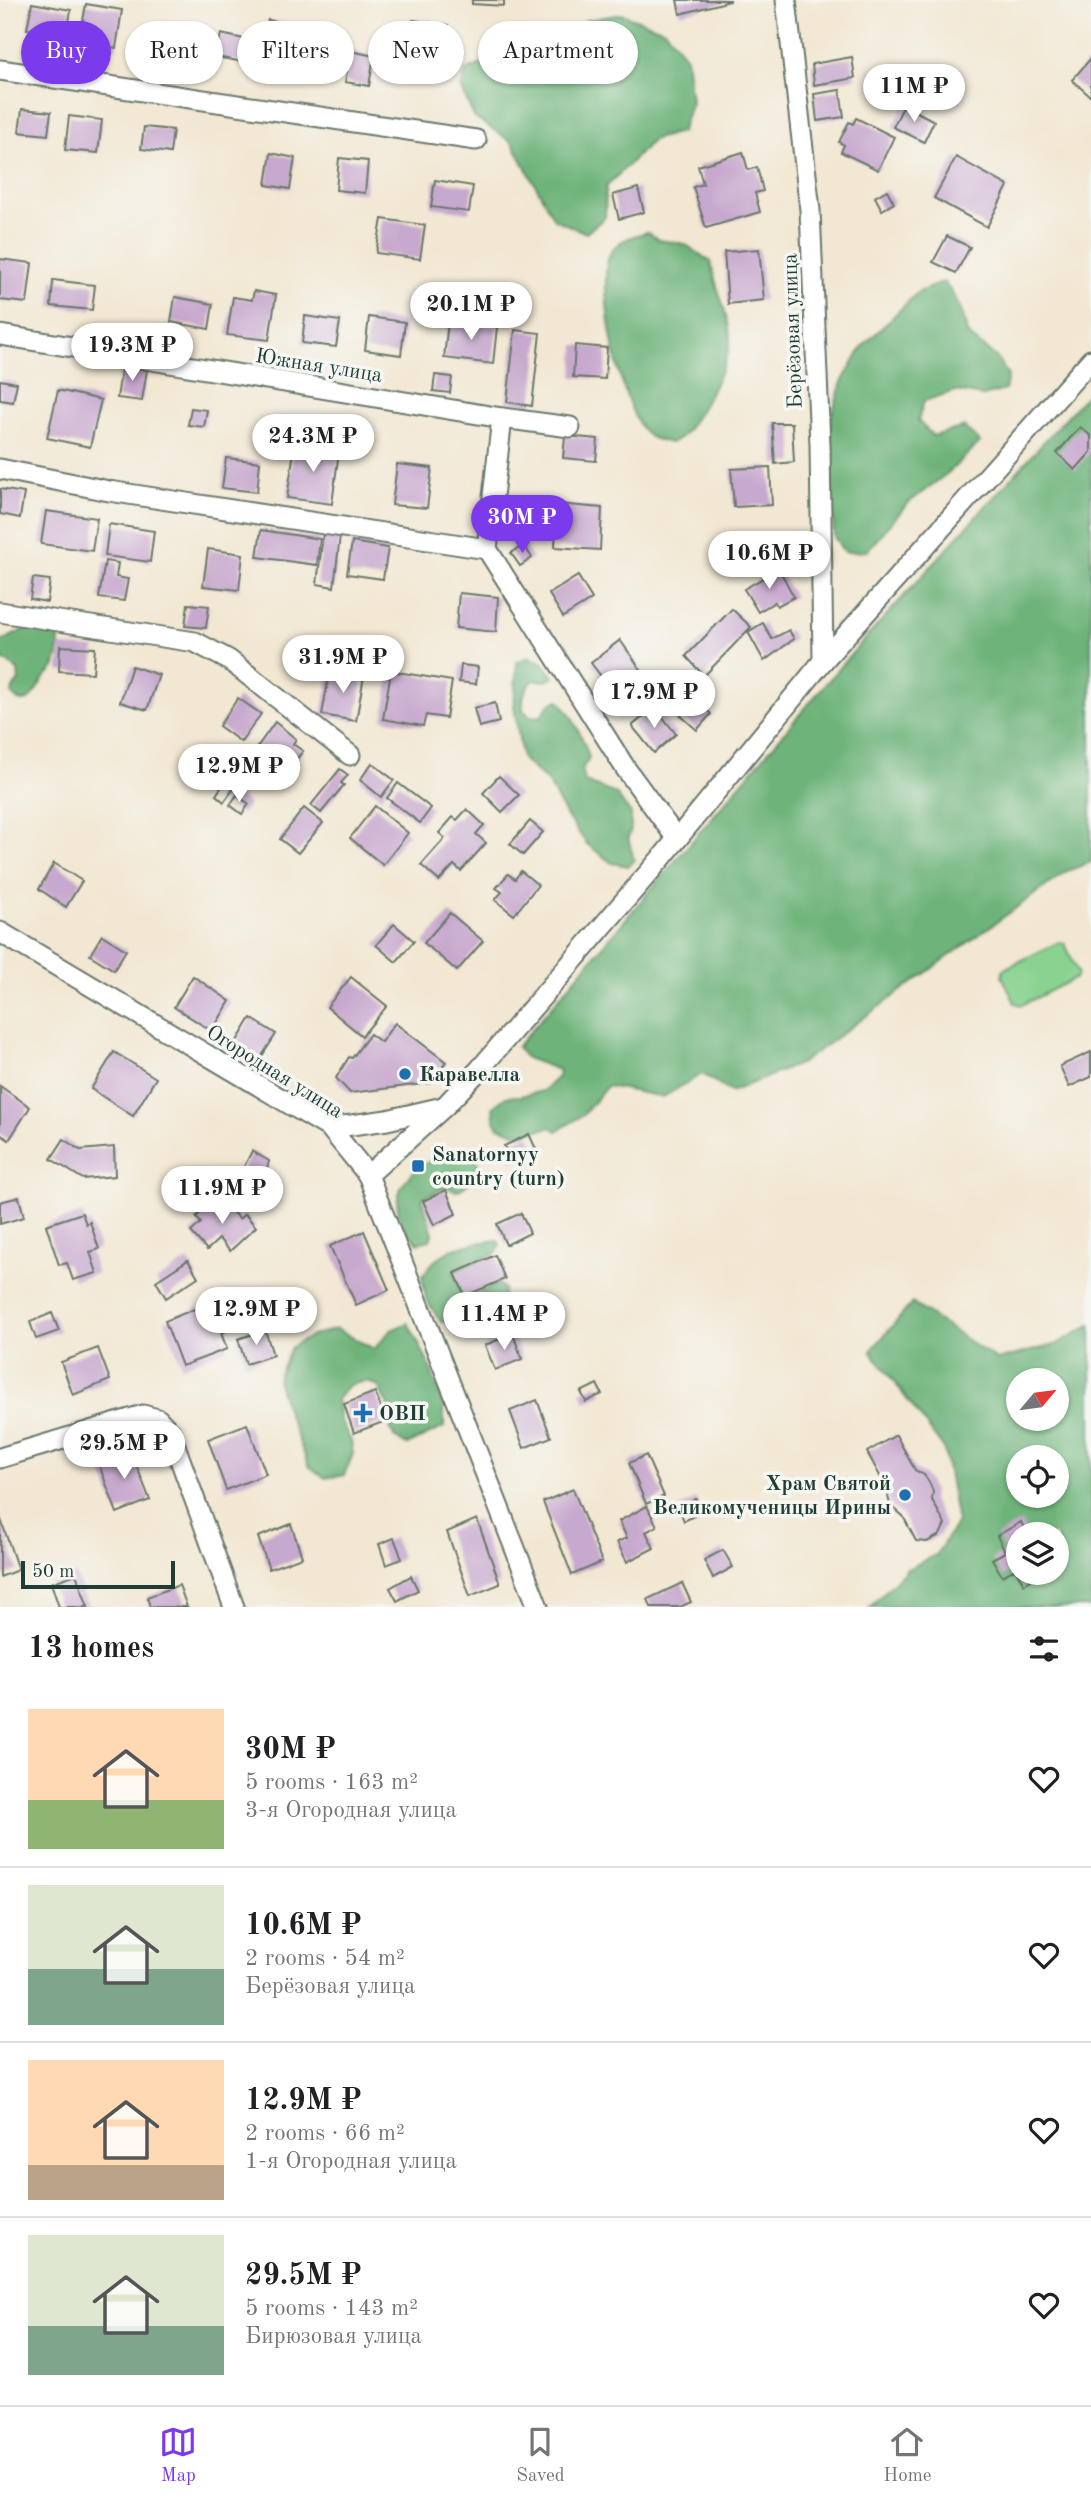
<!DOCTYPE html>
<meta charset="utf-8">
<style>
:root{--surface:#fff;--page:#f6f6f6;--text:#202124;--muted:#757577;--line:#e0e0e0;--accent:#7c3aed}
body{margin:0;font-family:"Old Standard TT",serif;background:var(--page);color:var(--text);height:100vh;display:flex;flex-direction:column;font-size:26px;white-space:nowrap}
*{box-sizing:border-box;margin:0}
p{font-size:23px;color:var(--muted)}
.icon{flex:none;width:38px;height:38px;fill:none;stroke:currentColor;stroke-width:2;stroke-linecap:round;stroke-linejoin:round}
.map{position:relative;height:1607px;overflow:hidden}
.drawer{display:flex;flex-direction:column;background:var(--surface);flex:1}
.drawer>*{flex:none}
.guide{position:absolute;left:21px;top:21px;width:700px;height:63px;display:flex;gap:14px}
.needle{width:46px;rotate:61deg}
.tools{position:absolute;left:1006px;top:1368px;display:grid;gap:14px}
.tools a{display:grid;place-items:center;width:63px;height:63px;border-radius:50%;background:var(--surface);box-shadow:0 2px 5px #0004;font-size:35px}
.scale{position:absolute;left:21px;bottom:18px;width:154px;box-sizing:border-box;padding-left:7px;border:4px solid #1f3d34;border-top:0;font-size:19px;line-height:24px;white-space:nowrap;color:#1f3d34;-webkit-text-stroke:5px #f6f6f2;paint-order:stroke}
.price{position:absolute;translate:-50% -60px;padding:0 16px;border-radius:24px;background:#fff;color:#222;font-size:23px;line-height:46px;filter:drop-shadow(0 2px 4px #0008)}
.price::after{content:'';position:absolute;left:50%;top:42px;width:21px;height:16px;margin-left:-10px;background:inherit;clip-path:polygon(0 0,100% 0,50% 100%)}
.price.selected{background:var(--accent);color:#fff}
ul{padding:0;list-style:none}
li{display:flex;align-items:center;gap:21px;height:175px;padding:0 28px}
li+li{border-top:2px solid var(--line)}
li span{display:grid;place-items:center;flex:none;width:196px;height:140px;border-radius:0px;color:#555}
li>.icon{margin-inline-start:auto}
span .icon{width:84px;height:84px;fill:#fffc;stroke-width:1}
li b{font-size:30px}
h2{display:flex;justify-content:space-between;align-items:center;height:84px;padding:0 28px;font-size:30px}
.chip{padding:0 24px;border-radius:32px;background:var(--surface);box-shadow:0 2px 5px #0004;font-size:24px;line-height:63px}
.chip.selected{background:var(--accent);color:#fff}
.tab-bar{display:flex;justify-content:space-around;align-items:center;height:98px;border-top:2px solid var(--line);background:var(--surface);font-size:19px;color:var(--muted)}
.tab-bar a{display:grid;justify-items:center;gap:4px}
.tab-bar .selected{color:var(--accent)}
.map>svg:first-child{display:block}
.green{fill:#89d28f;stroke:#548862;stroke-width:2}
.forest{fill:#6eb47a;stroke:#467857;stroke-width:2;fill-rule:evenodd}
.building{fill:#c7a8ce}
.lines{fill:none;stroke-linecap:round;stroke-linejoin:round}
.street-casing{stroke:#69786b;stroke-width:23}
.street{stroke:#fff;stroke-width:19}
.poi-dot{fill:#1f6fb2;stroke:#f6f6f2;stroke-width:2.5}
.labels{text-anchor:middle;stroke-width:7;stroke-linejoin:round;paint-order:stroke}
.street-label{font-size:21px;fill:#1f3d34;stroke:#f6f6f2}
.poi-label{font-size:21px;font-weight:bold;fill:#1f3d34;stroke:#f6f6f2;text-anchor:start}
</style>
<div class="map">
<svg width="1091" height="1607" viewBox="0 0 1091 1607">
<rect width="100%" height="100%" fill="#f6f6f2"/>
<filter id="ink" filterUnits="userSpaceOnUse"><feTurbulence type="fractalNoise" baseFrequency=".0143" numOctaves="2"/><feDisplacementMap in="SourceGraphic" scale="14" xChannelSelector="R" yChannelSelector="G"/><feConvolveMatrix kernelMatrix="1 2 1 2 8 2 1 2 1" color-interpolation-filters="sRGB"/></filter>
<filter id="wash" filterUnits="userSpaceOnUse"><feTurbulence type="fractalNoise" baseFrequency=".00686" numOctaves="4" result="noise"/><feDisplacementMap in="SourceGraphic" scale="28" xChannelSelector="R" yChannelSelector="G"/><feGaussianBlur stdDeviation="1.57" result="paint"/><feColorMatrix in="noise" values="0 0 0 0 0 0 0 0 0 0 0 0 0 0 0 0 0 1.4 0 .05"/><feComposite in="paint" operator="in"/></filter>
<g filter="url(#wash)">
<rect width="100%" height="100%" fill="#f2e7d2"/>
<polygon class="green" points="1059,942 1065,944 1078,973 1076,978 1022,1005 1015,1003 1002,976 1004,969"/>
<g class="forest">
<polygon points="622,14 665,30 686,57 691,102 681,132 654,139 606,187 605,217 586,233 554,219 512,142 474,117 461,88 466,71 481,64 517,54 555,38 587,20"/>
<path d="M 648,232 L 659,240 L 685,244 L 711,262 C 714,285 732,322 730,342 C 729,364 698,416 684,434 C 681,438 676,440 671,443 C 665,441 656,440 650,437 C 622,419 594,280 611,252 C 618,240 635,235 648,232 Z"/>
<path d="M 944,282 C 957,299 964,312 967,334 L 996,357 L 1008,375 L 1005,390 L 983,396 L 955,391 L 924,401 L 918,421 L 933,436 L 964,427 L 980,442 L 949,472 L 907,504 L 867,551 L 844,552 L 834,537 L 831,478 L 831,418 L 842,382 L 863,346 L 918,292 Z"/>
<polygon points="1091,390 1091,862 1067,871 801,1063 731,1092 702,1074 663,1097 607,1086 583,1115 557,1131 551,1127 519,1134 499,1127 494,1119 493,1107 506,1097 520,1096 543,1091 558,1077 559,1070 526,1058 517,1047 846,660"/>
<path d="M 44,626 L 58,631 C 60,642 58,655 55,665 C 53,671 47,673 44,678 C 35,690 29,712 12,695 L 13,688 L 19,681 L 18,670 L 0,657 L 0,642 L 29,627 Z"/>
<path d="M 529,657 L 543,663 L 554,677 L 546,681 L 534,680 C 524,689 522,696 523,710 L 530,716 L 540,717 L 548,706 L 558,700 C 571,711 585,742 589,758 L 582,769 L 585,782 L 616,794 L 631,814 L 631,829 L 628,838 L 634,860 L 628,866 L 612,863 L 587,844 L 568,818 L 547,781 L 522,759 L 514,706 L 517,662 Z"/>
<path d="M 467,1150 L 476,1156 L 479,1167 C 474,1178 468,1187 456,1191 L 447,1187 L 423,1198 L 422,1200 L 433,1233 L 430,1240 L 418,1243 C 369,1197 416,1156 467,1150 Z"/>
<path d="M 498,1240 L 500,1247 L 496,1253 L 453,1272 L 464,1299 L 499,1284 L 504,1289 L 502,1300 C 484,1316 465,1322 441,1322 L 426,1300 L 422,1276 C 442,1246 464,1245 498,1240 Z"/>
<path d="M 912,1303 L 997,1360 L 1057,1344 L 1091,1325 L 1091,1607 L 870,1607 L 907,1569 L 936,1555 L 957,1522 L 944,1449 L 871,1351 ZM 1018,1381 L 1057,1381 L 1057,1419 L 1018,1419 ZM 1018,1458 L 1057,1458 L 1057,1496 L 1018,1496 ZM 1018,1535 L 1057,1535 L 1057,1573 L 1018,1573 Z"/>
<path d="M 408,1323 C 423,1351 446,1395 444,1427 L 407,1445 L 394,1437 L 389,1425 L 388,1406 L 378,1386 L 366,1381 L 349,1385 L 337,1399 L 340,1420 L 351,1441 L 353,1454 L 344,1475 L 325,1478 L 309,1466 L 287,1412 L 277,1379 L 291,1347 L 311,1336 L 336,1329 L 374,1349 L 391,1330 Z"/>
</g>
<g id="blocks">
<g class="building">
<polygon points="472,0 504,0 504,6 472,4"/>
<polygon points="677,0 730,0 730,1 680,14"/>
<polygon points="32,3 71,10 67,35 27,29"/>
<polygon points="86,4 122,10 116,48 79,43"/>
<polygon points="268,20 297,26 288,71 259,65"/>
<polygon points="413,20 448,25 443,57 416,54 418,45 410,44"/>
<polygon points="162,25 190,30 186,52 159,48"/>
<polygon points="221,34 253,41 249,63 216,57"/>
<polygon points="351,51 374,56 369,86 345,82"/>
<polygon points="852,57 855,78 814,85 812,64"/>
<polygon points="1091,58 1091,97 1072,80"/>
<polygon points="840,90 844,117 817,121 814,94"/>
<polygon points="904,105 934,121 924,142 893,127"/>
<polygon points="22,109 51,112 48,135 19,132"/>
<polygon points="69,116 102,120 98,153 65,150"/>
<polygon points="856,118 894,137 878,170 841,152 844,145 839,142 849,122 853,124"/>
<polygon points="144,127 173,130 170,153 141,149"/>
<polygon points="743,152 748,170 757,167 763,191 755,193 760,212 706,228 693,187 703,184 698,166"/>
<polygon points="271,153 295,158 290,189 266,185"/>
<polygon points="956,157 1008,186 987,227 934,198"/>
<polygon points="339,158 368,161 365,193 336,190"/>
<polygon points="435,180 473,186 469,212 431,207"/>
<polygon points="638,188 644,212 619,219 613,195"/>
<polygon points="887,190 894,203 882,210 875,197"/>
<polygon points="382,219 425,225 420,259 376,253"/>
<polygon points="947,236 970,247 956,273 933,262"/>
<polygon points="759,249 764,300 728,304 724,252"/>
<polygon points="0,259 32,263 27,303 0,300"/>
<polygon points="53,280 95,285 92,310 51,306"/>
<polygon points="254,291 276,295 269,340 227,335 233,297 252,300"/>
<polygon points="175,297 213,304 209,329 171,322"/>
<polygon points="305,316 340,321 336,347 302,343"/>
<polygon points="369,317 405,322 401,355 365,350"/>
<polygon points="448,321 497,327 493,364 444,358"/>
<polygon points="515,330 540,333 532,406 507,402"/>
<polygon points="575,345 607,348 605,379 573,377"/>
<polygon points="122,365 147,370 142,401 117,398"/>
<polygon points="435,375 452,377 450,393 433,391"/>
<polygon points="0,380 17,383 13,402 0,400"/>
<polygon points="58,390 101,400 90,447 47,438"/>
<polygon points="191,408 207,410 204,427 188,425"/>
<polygon points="772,423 792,423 794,462 775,464"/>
<polygon points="1080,427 1091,436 1091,452 1075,470 1057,453"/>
<polygon points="565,436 598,439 596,461 563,458"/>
<polygon points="295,444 339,451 332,504 287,498"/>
<polygon points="226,458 260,462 257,492 222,488"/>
<polygon points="397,464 432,468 427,508 392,505"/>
<polygon points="770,467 772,505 734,507 731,469"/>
<polygon points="0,489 24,493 20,518 0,514"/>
<polygon points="557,504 602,508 600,550 555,547"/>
<polygon points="46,511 97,518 92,551 41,544"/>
<polygon points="109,524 154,531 150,562 105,556"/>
<polygon points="261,530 320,539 317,565 257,557"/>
<polygon points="323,534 340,536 334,587 317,584"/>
<polygon points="352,542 388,548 383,579 347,574"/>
<polygon points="524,545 532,558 520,566 511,553"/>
<polygon points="208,549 243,554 239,590 203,586"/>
<polygon points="105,561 118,563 116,577 128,579 124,601 99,598"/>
<polygon points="779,569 794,597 777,606 775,602 758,612 744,589"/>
<polygon points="578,576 592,599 563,617 549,594"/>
<polygon points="33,578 50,580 47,602 30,599"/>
<polygon points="459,593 498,597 496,632 456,628"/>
<polygon points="188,604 209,606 206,628 185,626"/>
<polygon points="732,609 751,627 704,676 686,656"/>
<polygon points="763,623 772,639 789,630 794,639 764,661 748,632"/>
<polygon points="620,640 642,671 614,693 591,663"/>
<polygon points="60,646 95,648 93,673 59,671"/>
<polygon points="461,665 478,667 476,684 459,682"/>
<polygon points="132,666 159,675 147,710 120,702"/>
<polygon points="330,669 364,676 356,721 322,715"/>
<polygon points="391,671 452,681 446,718 426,715 423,726 383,719"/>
<polygon points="238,698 261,714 241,742 219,726"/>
<polygon points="695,698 711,714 697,730 680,715"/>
<polygon points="495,703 499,722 479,727 474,708"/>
<polygon points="655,707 676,734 654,753 632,726"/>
<polygon points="275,722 296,739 293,744 303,751 291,766 282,759 275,768 253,753"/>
<polygon points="218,748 229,756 218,771 207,763"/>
<polygon points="372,763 394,780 381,797 360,780"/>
<polygon points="340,769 348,775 341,783 344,785 321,813 311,805"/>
<polygon points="499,776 519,795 502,812 483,793"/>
<polygon points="225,782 234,788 224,802 216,795"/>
<polygon points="398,783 431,808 420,823 387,798"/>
<polygon points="237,795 249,804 242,814 230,805"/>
<polygon points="375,806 408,833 383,865 350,838"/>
<polygon points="304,808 323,823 298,853 280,839"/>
<polygon points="467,809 484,825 476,834 486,843 461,871 454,865 439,881 421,865 445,838 439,833 453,817 457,820"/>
<polygon points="530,821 543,832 523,855 510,844"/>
<polygon points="54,863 82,881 66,907 39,889"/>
<polygon points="521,871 538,885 514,915 495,900 502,892 496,888 508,874 515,879"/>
<polygon points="450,913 483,941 457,971 424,943"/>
<polygon points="394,924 414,941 396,962 376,945"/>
<polygon points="102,935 126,950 114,970 90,955"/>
<polygon points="193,976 230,1001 212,1031 174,1007"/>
<polygon points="351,977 387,1006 362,1036 327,1007"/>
<polygon points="251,1018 276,1034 258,1062 234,1046"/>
<polygon points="395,1023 446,1062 431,1083 350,1093 336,1078 349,1057 352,1058 370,1034 381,1042"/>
<polygon points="114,1052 156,1078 133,1116 91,1089"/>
<polygon points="1091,1052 1091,1077 1069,1087 1060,1066"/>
<polygon points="0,1086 30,1107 9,1140 0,1134"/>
<polygon points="529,1134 536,1149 511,1161 504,1146"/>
<polygon points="64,1139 80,1150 114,1147 115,1176 83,1179 51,1159"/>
<polygon points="252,1151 269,1161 260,1199 234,1186"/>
<polygon points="446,1190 456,1214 434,1225 423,1201"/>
<polygon points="19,1197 24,1217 0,1224 0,1202"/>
<polygon points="218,1197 239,1219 245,1214 256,1227 230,1251 219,1239 207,1250 191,1232 201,1223 196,1217"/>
<polygon points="82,1213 86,1224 90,1222 99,1249 90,1252 97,1273 73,1280 67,1263 59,1265 46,1225"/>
<polygon points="521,1213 530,1233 506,1245 497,1224"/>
<polygon points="364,1231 389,1290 356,1305 330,1246"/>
<polygon points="495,1255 505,1279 465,1296 455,1273"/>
<polygon points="188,1260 198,1277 166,1298 156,1281"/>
<polygon points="209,1303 213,1313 229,1306 236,1327 221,1333 227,1349 182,1366 165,1321"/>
<polygon points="52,1313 59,1331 36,1339 30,1322"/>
<polygon points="265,1330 273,1355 246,1364 238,1339"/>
<polygon points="513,1334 522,1359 495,1370 485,1345"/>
<polygon points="98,1348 110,1380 73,1395 61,1362"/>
<polygon points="597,1384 602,1394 586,1402 581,1392"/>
<polygon points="375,1392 386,1421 354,1433 344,1404"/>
<polygon points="537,1400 551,1437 524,1448 510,1411"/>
<polygon points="247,1424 266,1474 226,1490 208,1439"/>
<polygon points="896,1435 915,1470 924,1475 929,1482 933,1491 932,1500 945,1524 940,1535 927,1542 916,1541 903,1516 890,1505 886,1487 867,1452"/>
<polygon points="130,1449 150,1500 117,1513 98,1462"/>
<polygon points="646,1455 664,1496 646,1504 629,1463"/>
<polygon points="573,1489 602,1562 572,1575 543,1502"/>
<polygon points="696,1499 702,1512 684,1521 679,1508"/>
<polygon points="647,1506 657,1526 646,1532 654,1548 627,1562 617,1542 627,1538 619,1521"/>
<polygon points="0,1517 18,1570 0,1577"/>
<polygon points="477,1519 500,1584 470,1596 447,1532"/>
<polygon points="1021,1522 1028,1535 1018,1535 1018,1573 1042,1573 1024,1584 1015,1569 1002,1576 992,1559 1005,1552 997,1536"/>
<polygon points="291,1524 302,1557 269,1569 258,1537"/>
<polygon points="394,1538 402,1559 386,1565 379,1544"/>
<polygon points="723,1550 733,1567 713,1578 704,1560"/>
<polygon points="76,1574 88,1607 59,1607 51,1583"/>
<polygon points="411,1576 418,1590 397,1601 390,1588"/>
<polygon points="682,1583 691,1602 680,1607 651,1607 648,1599"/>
<polygon points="179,1585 187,1607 150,1607 147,1597"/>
</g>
</g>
</g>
<g filter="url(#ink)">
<use href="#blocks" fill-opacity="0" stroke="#69786b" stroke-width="2"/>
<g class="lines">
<defs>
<g id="street">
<polyline points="786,0 810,210 820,445 823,661"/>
<polyline points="0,70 476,140"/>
<polyline points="0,335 502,418 487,549"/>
<polyline points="502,418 570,427"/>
<polyline points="0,469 109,491 487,549"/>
<polyline points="487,549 626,769 677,839"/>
<polyline points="0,612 195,642 229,660 350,755"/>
<polyline points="0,932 330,1128 368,1175 538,1607"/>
<polyline points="330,1128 387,1120 443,1107"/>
<polyline points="368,1175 444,1107 479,1070 664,855 823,661 1091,360"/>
<polyline points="0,1458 143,1415 158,1419 170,1432 234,1607"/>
</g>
</defs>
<use href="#street" class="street-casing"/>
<use href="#street" class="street"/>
</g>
</g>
<g class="poi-dot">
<circle cx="405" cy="1074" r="7"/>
<rect x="411" y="1159" width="14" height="14" rx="3.5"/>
<path d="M359.5 1402.5h7v7h7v7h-7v7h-7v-7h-7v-7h7z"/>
<circle cx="905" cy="1495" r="7"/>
</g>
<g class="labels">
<g class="street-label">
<text transform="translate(792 331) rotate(-92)" y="7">Берёзовая улица</text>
<text transform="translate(319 365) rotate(9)" y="7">Южная улица</text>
<text transform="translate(275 1071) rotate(32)" y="7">Огородная улица</text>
</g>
<g class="poi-label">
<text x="419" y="1081">Каравелла</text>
<text x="432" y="1161">Sanatornyy<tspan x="432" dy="24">country (turn)</tspan></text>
<text x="379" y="1420">ОВП</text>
<text x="891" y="1490" text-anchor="end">Храм Святой<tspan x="891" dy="24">Великомученицы Ирины</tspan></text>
</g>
</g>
</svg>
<div class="tools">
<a><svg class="needle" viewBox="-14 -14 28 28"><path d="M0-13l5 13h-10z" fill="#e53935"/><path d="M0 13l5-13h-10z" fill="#757577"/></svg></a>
<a><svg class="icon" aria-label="locate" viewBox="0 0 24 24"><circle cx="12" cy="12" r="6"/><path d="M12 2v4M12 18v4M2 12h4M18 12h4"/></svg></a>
<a><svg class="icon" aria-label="layers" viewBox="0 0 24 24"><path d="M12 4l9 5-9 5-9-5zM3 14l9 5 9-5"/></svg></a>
</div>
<div class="scale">50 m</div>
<b class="price" style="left:914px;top:124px">11M ₽</b>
<b class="price" style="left:471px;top:342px">20.1M ₽</b>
<b class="price" style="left:132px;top:383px">19.3M ₽</b>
<b class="price" style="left:313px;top:474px">24.3M ₽</b>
<b class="price selected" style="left:522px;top:555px">30M ₽</b>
<b class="price" style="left:769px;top:591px">10.6M ₽</b>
<b class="price" style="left:343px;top:695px">31.9M ₽</b>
<b class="price" style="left:654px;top:730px">17.9M ₽</b>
<b class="price" style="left:239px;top:804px">12.9M ₽</b>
<b class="price" style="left:222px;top:1226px">11.9M ₽</b>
<b class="price" style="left:256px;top:1347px">12.9M ₽</b>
<b class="price" style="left:504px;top:1352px">11.4M ₽</b>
<b class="price" style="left:124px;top:1481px">29.5M ₽</b>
<div class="guide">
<a class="chip selected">Buy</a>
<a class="chip">Rent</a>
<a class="chip">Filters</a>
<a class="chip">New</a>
<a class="chip">Apartment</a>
</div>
</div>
<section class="drawer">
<h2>13 homes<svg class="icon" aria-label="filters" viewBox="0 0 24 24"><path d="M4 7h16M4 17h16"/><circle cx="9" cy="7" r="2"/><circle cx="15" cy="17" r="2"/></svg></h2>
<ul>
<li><span style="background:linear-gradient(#ffd9b3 65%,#8fb573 0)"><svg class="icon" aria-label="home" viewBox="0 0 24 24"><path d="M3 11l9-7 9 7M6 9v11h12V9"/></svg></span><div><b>30M ₽</b><p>5 rooms · 163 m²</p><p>3-я Огородная улица</p></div><svg class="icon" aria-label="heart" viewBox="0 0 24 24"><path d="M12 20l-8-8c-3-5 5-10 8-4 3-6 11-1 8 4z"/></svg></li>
<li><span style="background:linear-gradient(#dfe7d0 60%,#7fa58c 0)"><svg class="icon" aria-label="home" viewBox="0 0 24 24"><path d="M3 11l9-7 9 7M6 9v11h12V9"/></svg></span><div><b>10.6M ₽</b><p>2 rooms · 54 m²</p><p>Берёзовая улица</p></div><svg class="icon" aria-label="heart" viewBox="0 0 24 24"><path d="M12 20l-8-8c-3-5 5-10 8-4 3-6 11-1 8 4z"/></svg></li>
<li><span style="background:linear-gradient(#ffd9b3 75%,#b9a48a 0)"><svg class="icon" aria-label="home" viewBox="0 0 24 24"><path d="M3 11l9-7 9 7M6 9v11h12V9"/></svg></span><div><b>12.9M ₽</b><p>2 rooms · 66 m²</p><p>1-я Огородная улица</p></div><svg class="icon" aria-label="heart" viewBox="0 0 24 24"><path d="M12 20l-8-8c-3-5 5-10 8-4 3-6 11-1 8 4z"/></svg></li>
<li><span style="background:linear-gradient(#dfe7d0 65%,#7fa58c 0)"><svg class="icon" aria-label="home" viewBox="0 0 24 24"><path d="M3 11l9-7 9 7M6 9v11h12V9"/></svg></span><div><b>29.5M ₽</b><p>5 rooms · 143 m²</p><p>Бирюзовая улица</p></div><svg class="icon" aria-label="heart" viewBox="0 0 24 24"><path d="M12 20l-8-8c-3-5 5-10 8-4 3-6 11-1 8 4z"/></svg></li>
</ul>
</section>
<nav class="tab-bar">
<a class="selected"><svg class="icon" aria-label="map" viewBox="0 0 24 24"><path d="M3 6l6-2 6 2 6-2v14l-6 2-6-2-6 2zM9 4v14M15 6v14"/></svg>Map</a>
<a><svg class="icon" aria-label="saved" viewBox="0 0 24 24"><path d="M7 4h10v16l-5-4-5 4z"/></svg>Saved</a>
<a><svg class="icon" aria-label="home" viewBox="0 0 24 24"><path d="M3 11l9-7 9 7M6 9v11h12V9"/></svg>Home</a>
</nav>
